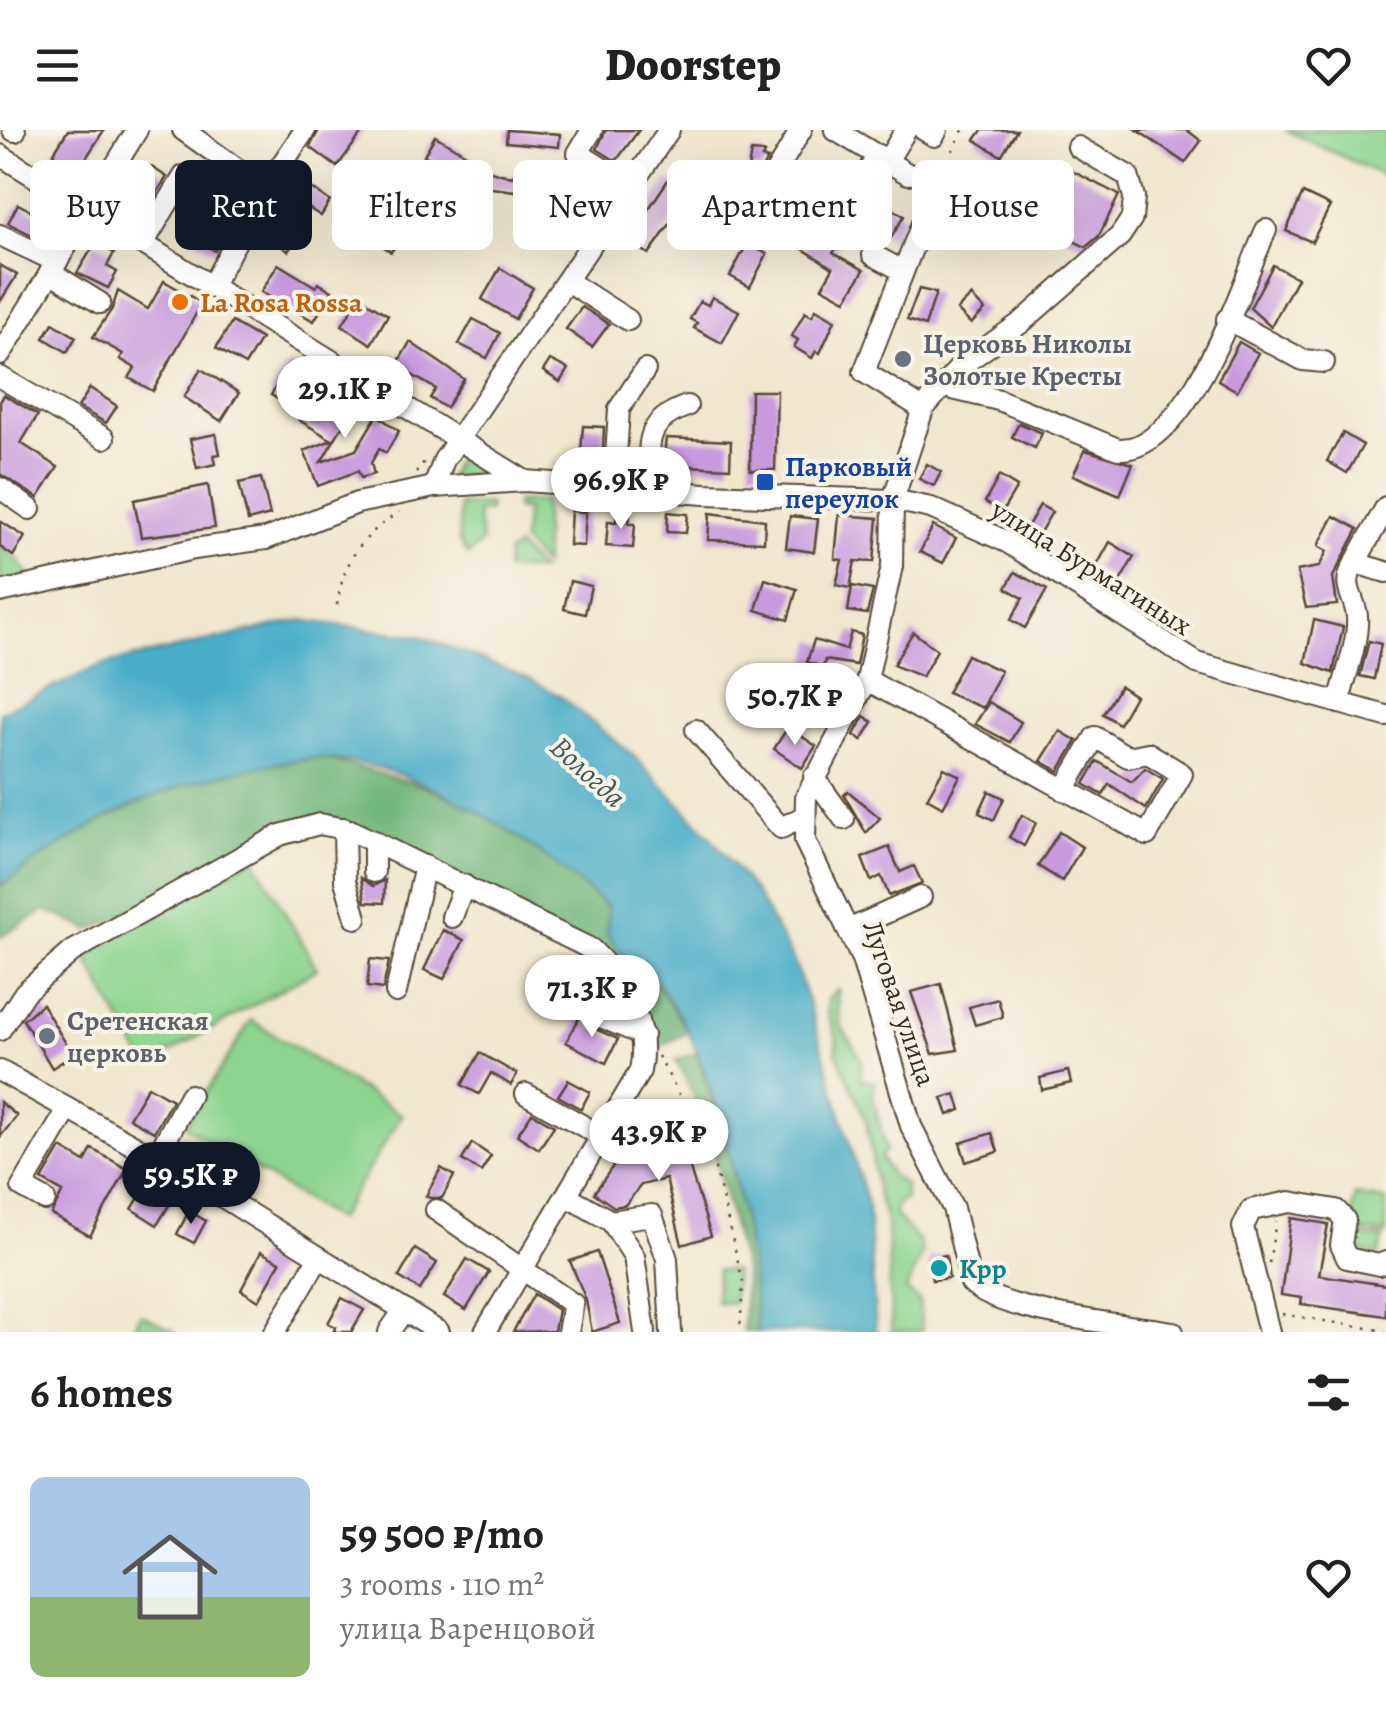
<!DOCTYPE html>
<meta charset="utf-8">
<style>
:root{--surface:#fff;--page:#f6f6f6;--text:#222;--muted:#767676;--line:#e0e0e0;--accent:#111827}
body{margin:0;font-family:Alegreya,serif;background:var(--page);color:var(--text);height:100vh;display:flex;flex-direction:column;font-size:38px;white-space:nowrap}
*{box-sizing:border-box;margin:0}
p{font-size:32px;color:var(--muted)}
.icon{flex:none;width:55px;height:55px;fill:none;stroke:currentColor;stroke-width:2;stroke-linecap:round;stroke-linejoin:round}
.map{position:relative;height:1202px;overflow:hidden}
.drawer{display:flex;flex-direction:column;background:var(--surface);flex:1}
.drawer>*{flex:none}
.banner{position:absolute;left:30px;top:30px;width:1328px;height:90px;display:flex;gap:20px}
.price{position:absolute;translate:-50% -85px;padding:0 22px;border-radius:35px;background:#fff;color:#222;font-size:32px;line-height:65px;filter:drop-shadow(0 2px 5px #0008)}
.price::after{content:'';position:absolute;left:50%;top:60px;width:30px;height:22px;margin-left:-15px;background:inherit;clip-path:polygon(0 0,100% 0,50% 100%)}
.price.on{background:var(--accent);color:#fff}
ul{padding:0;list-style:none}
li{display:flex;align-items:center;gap:30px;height:250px;padding:0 30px}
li+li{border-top:2px solid var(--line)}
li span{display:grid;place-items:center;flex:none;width:280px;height:200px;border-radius:15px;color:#555}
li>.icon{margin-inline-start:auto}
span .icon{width:120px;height:120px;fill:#fffc;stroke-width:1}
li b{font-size:42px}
h2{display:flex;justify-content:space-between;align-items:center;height:120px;padding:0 30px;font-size:42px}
.tag{padding:0 35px;border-radius:15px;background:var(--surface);box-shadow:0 10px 40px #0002;font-size:35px;line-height:90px}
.tag.on{background:var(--accent);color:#fff}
header{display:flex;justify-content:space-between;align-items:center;height:130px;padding:0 30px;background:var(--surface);font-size:45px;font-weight:800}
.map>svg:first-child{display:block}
.green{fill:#8cd48f;stroke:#647f56;stroke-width:2.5}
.forest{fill:#71b67a;stroke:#56704c;stroke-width:2.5}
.water{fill:#49adc8;stroke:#426c73;stroke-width:2.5}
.building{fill:#c99ade}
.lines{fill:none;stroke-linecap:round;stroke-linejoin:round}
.minor-casing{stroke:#564638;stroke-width:24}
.path{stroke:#564638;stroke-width:2.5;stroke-dasharray:2.5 8;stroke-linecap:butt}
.minor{stroke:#fff;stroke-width:20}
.food-dot{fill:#e8710a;stroke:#f7f3e8;stroke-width:4}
.worship-dot{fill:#6b7280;stroke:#f7f3e8;stroke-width:4}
.transit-dot{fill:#1a4fb4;stroke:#f7f3e8;stroke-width:4}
.culture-dot{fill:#0f9aa8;stroke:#f7f3e8;stroke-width:4}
.labels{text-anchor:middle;stroke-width:8;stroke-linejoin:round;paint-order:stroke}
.food-label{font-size:28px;font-weight:bold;fill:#c56008;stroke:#f7f3e8;text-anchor:start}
.worship-label{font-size:28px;font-weight:bold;fill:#5b616d;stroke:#f7f3e8;text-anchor:start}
.transit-label{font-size:28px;font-weight:bold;fill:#164399;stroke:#f7f3e8;text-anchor:start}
.street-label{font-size:28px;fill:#3b2a1e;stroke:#f7f3e8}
.culture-label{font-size:28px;font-weight:bold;fill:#0d838f;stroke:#f7f3e8;text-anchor:start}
.water-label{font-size:30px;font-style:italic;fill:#40585a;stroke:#f7f3e8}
</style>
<header><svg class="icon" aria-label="menu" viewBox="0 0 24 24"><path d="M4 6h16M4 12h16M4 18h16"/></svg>Doorstep<svg class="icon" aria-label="heart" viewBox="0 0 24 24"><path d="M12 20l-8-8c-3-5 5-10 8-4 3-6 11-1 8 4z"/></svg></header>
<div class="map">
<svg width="1386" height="1202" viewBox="0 0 1386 1202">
<rect width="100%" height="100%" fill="#f7f3e8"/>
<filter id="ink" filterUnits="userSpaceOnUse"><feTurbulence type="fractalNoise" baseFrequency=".01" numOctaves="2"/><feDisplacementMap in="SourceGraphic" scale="20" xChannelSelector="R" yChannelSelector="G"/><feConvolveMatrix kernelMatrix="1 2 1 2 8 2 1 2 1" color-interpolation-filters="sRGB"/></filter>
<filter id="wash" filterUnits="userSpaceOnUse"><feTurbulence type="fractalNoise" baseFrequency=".0048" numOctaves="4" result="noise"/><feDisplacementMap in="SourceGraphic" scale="40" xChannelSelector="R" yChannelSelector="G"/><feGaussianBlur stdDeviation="2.25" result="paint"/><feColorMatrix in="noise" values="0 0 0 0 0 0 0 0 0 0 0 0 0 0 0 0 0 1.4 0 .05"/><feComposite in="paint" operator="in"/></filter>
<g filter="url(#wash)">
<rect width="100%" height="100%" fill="#f0e7ce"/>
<g class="green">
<polygon points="1285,0 1386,0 1386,47"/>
<polygon points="458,325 494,345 449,347"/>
<polygon points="544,371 544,436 522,412 526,380 516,379 516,372"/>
<polygon points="489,374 489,381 477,382 482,412 468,425 459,412 459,375"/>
<polygon points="0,417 16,427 33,451 9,457 0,447"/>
<polygon points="517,417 540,440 506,440 507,423"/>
<polygon points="254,728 317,839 146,936 84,825"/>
<polygon points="838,859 840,894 862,930 861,950 875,952 873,967 886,1020 880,1027 892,1046 905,1055 905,1070 897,1073 895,1085 919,1112 922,1123 906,1160 919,1171 922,1202 892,1202 887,1094 877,1062 866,989 836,922 837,908 827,882 828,869"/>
<polygon points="251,890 402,985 337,1090 185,996"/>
<polygon points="1355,1065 1386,1070 1386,1105 1350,1099"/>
<polygon points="1354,1104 1383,1108 1379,1125 1351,1119"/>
<polygon points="717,1140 735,1141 733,1173 716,1172"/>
<polygon points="141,1184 176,1202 132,1202"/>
</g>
<g class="forest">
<path d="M 324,628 L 423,656 L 475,678 L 533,714 L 608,778 L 688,902 L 654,920 L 645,887 L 621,843 L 336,689 L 90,800 L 46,780 L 0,807 L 0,756 C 111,677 187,640 324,628 Z"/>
<path d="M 696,923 C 729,1007 753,1112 757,1202 L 743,1202 L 745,1144 L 705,988 L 676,930 Z"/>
</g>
<path class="water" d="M 302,490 L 423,507 L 528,548 L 560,566 L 635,627 L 710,706 L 755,762 L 794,831 L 810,877 L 868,1077 L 876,1202 L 757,1202 C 753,1116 725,982 689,904 C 677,879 659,856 643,834 L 632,835 L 607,805 L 608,777 C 530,712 434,638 329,629 C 304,627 277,633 253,638 C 149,658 85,695 0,756 L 0,582 L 101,535 Z"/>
<g id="blocks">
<g class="building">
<polygon points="68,0 104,0 78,41 53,24"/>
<polygon points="319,0 364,0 337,37 310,17"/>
<polygon points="507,0 560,4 559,17 506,12"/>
<polygon points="606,0 639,0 616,31 597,19"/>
<polygon points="982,0 1017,0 1001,26 975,10"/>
<polygon points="1137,0 1187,0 1201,11 1185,33"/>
<polygon points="435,6 466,24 454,43 449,40 443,50 431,43 437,33 424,25"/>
<polygon points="751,22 764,23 762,28 768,29 761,40 748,39"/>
<polygon points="520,35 584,43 580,69 475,56 480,38 512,47"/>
<polygon points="150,36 167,47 142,86 124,73"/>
<polygon points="1070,40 1119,65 1099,106 1086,117 1043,96"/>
<polygon points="299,50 330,71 321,86 291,67"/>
<polygon points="668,50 691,64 649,124 627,111"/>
<polygon points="1303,63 1330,76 1312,112 1286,101"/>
<polygon points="870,65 904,86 891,108 857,87"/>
<polygon points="413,66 430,78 409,109 403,105 391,122 373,109 385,92 378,87 387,73 393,77 398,70 406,76"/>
<polygon points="200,69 233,89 215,121 181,100"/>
<polygon points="18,74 48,90 38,108 8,93"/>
<polygon points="281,84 304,100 288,121 266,105"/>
<polygon points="825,85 848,100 833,123 864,140 846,170 822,157 833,138 803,119"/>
<polygon points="96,112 114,123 107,136 117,142 108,158 77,143"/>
<polygon points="747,114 767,124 750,157 730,146"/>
<polygon points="278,134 316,157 318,153 332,161 314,191 261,162"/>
<polygon points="0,135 17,145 0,172"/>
<polygon points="1273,135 1297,148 1271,197 1250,178"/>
<polygon points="500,138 533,158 515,189 482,169"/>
<polygon points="164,151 202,173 153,261 129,248 135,238 120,229 123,224 93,207 112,179 118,161 148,179"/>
<polygon points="919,159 936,163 925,196 907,190"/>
<polygon points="971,166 985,180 971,194 957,180"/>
<polygon points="359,167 388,185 371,214 342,195"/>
<polygon points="712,167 739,181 722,213 694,198 697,193 690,189 700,171 708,175"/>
<polygon points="582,177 609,194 592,217 566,199"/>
<polygon points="816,179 835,190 820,223 816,221 812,228 794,217 798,210 792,206 805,182 812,186"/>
<polygon points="473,189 500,203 487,228 459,214"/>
<polygon points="232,192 261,209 245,235 216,218"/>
<polygon points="53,193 76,207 67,222 44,208"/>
<polygon points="410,212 464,249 446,278 430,268 436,259 396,236"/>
<polygon points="1239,212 1258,223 1237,261 1218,250"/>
<polygon points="550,230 568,239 560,252 543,241"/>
<polygon points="288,235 311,248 293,278 271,265"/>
<polygon points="201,239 239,263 221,291 184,267"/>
<polygon points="90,258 117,276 106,293 78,277"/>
<polygon points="335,259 357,272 321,332 356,320 377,285 399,301 386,323 379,319 371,333 374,344 361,348 358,341 318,356 304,321 332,310 299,290 306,279 319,286"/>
<polygon points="751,261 777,261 775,340 750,340"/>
<polygon points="4,265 38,285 21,313 58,337 38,368 0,344 0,272"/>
<polygon points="1019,293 1042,303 1035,318 1012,307"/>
<polygon points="583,296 604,297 602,335 580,334"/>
<polygon points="1343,303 1363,315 1347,343 1327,331"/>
<polygon points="216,304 220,324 214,325 216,334 197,338 190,309"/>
<polygon points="666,308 731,311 730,338 663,335"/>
<polygon points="1085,320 1133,334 1120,365 1073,345"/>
<polygon points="927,334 941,342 934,356 919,349"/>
<polygon points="999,346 1017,357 1002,382 985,372"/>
<polygon points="261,348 270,385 248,391 239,353"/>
<polygon points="208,355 215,398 141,407 134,370"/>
<polygon points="1040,375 1052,382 1039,404 1027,397"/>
<polygon points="571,381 586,382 584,416 569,415"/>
<polygon points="617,382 630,383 629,394 635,394 633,418 606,416 608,391 616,392"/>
<polygon points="668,382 688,384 686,403 667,402"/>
<polygon points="710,383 765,390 764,412 708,410"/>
<polygon points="839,385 878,388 874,432 855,431 850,458 836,455 842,430 835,429"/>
<polygon points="790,386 818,389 814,422 786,418"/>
<polygon points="1334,386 1358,399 1333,447 1337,475 1306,478 1297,441 1319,437 1327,421 1318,416"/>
<polygon points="0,391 25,407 13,426 0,417"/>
<polygon points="933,396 956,408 943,433 920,422"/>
<polygon points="1110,412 1134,427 1119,453 1095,439"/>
<polygon points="1015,442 1047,460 1025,498 1011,490 1023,468 1006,458"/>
<polygon points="765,449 797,459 788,490 756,480"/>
<polygon points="570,451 591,456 585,484 564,479"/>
<polygon points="852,456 873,460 867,484 848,481"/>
<polygon points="1314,490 1343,497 1333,543 1305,533"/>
<polygon points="851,502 862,505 856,535 825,530 823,537 807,532 814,510 846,520"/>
<polygon points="913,502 937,520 922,547 893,535"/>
<polygon points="1369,511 1381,514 1374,549 1360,546"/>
<polygon points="967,525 1001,541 983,578 947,563"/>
<polygon points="1120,556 1135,566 1119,594 1103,584"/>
<polygon points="989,572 1021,592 1010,612 975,594"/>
<polygon points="864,586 873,592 862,610 854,605"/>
<polygon points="788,597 816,616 802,638 774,619"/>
<polygon points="1060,601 1077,611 1059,641 1041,631"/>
<polygon points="1097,631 1132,652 1145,638 1163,649 1146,679 1109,654 1103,665 1084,654"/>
<polygon points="944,638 960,646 943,677 927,668"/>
<polygon points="848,661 880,688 866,703 844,665"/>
<polygon points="989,661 1004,668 994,690 979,683"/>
<polygon points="1022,685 1036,693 1024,716 1009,707"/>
<polygon points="1059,702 1082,717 1062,751 1038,736"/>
<polygon points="889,717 900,742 914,736 922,753 889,766 881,746 871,751 862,728"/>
<polygon points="361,748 373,756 385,750 384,773 365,772"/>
<polygon points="443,800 464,810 444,849 424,840"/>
<polygon points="370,829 389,831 383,859 367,857"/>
<polygon points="941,854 958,920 933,924 911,862"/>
<polygon points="998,869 1003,887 975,895 969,877"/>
<polygon points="42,874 73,925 52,938 23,890"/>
<polygon points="581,885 595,899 618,909 606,933 566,912"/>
<polygon points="480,923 517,944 511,955 491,943 479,964 462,955"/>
<polygon points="1068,941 1071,953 1042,960 1040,948"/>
<polygon points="568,950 590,962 581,979 558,966"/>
<polygon points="148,956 172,970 154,1002 129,988"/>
<polygon points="956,964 961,980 948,985 942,968"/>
<polygon points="0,972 17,986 0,1007"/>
<polygon points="532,983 554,996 539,1019 517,1005"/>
<polygon points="992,1003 998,1022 966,1032 960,1013"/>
<polygon points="680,1007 711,1106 682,1115 666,1049 641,1055 625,1075 614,1077 594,1063 623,1022"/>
<polygon points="472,1013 491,1026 481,1042 462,1030"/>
<polygon points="61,1018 85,1032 92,1019 127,1039 90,1106 51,1084 63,1062 42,1050"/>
<polygon points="441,1038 454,1046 442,1068 430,1068 426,1066"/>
<polygon points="148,1053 173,1069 157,1095 132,1079"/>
<polygon points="189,1081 206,1091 194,1113 177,1104"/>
<polygon points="1291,1088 1328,1094 1319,1145 1386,1155 1386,1186 1301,1174 1302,1168 1281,1165"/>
<polygon points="415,1119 437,1133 420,1160 399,1147"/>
<polygon points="261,1122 280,1132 259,1171 241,1160"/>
<polygon points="597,1122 620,1193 592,1202 586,1170 570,1131"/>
<polygon points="946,1125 949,1148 932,1150 928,1128"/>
<polygon points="467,1129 489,1142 466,1180 444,1167"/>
<polygon points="534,1164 558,1180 554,1201 513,1202"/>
<polygon points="342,1168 364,1180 351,1202 333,1202 336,1197 328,1193"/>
</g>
</g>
</g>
<g filter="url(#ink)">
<use href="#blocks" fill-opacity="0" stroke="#564638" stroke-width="2.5"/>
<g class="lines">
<defs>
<g id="minor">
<polyline points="13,0 15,1"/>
<polyline points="183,0 265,59"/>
<polyline points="592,0 578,23 631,57"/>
<polyline points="835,0 908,44"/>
<polyline points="924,0 934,6 937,0"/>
<polyline points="0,25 525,351"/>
<polyline points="887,31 906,0"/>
<polyline points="844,81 878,25"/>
<polyline points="752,82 801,0"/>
<polyline points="923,91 864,242 923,279"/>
<polyline points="0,105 57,132"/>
<polyline points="143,114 184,46"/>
<polyline points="873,125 903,141"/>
<polyline points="50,142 100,173"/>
<polyline points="567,151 628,190"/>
<polyline points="211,157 265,59 305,0"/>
<polyline points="1227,189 1303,230 1324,232"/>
<polyline points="0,225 137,0"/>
<polyline points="0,247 104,308"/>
<path d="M 940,256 L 999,270 L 1118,319 C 1189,323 1241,155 1266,100"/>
<polyline points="434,357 444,330 669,0"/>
<polyline points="0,358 30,379"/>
<polyline points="614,358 619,279 645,240"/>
<path d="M 650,360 C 650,317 640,293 687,276"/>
<polyline points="1355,433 1386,377"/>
<polyline points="0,462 194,419 266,409 357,373 434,357 525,351 705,364 893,370 931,378 1007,412 1197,533 1386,586"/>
<path d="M 867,550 L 806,667 L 805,711 L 862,829 L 911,996 L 953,1078 L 971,1153 C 998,1183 1129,1195 1173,1202"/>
<path d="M 1339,573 C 1344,548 1359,512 1357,486 C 1354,463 1340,457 1355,433 L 1386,442"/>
<polyline points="696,600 781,698 803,687"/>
<polyline points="814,647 844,689"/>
<polyline points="1064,660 1095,607 1128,627 1148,623 1182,644 1147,705 867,550 892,436 893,370 923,279 962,235 1022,192 1120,106 1132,88 1134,67 1128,46 1078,17"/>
<polyline points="344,698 345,751 356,788"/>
<polyline points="374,711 374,742"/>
<polyline points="452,787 464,755"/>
<polyline points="848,800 921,767"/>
<polyline points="396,862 425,736"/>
<polyline points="601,887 643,905"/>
<path d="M 0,900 L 25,862 L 73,821 L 280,705 L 319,694 L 350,700 L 591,819 C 625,852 650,892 640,941 L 485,1202"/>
<polyline points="0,941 194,1049 439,1202"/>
<polyline points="526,964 603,1007"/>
<polyline points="156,1028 190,965"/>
<polyline points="567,1066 611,1091 634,1126 645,1202"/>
<polyline points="45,1070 22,1057 68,979"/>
<polyline points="436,1080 573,1174 568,1202"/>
<polyline points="611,1091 652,1085 667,1129 671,1202"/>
<polyline points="275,1202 319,1127"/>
<polyline points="389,1202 404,1180"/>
<polyline points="1269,1202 1243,1097 1251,1080 1290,1072 1336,1080 1345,1090 1341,1115 1347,1128 1379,1135 1386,1132"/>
</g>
</defs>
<use href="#minor" class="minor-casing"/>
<g class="path">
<polyline points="923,52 934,59 928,77"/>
<polyline points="934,59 963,0"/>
<polyline points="416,343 426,329"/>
<path d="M 337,475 C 344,430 360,408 399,382"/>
<polyline points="658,926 711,1022 743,1152 740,1202"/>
<polyline points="1269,1133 1276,1091"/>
<polyline points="1282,1184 1386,1201"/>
</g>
<use href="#minor" class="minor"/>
</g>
</g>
<circle class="food-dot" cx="180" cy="172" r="10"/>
<g class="worship-dot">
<circle cx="903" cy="229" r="10"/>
<circle cx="47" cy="906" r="10"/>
</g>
<rect class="transit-dot" x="755" y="342" width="20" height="20" rx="5"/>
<circle class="culture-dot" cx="939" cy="1138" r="10"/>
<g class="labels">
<g class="food-label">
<text x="200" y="182">La Rosa Rossa</text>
</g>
<g class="worship-label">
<text x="923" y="223">Церковь Николы<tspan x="923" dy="32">Золотые Кресты</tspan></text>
<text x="67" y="900">Сретенская<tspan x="67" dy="32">церковь</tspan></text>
</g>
<g class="transit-label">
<text x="785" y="346">Парковый<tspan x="785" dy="32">переулок</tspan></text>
</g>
<g class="street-label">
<text transform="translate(1092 437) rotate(32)" y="10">улица Бурмагиных</text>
<text transform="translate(900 873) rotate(71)" y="10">Луговая улица</text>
</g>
<g class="culture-label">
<text x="959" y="1148">Kpp</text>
</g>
<g class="water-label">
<text transform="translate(588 642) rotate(42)" y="10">Вологда</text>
</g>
</g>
</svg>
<b class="price" style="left:345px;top:311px">29.1K ₽</b>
<b class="price" style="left:621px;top:402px">96.9K ₽</b>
<b class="price" style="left:795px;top:618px">50.7K ₽</b>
<b class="price" style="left:592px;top:910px">71.3K ₽</b>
<b class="price" style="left:659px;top:1054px">43.9K ₽</b>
<b class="price on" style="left:191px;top:1097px">59.5K ₽</b>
<div class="banner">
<a class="tag">Buy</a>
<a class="tag on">Rent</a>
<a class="tag">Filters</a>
<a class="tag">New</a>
<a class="tag">Apartment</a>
<a class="tag">House</a>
</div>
</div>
<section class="drawer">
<h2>6 homes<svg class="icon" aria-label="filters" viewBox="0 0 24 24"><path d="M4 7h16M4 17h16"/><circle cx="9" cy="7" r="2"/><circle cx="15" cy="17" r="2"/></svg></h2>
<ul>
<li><span style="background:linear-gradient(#a9c7e8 60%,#8fb573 0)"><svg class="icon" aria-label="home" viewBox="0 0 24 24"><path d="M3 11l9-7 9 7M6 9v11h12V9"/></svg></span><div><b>59 500 ₽/mo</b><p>3 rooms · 110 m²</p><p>улица Варенцовой</p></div><svg class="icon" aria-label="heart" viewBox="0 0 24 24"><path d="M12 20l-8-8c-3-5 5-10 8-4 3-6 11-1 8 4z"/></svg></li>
</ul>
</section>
